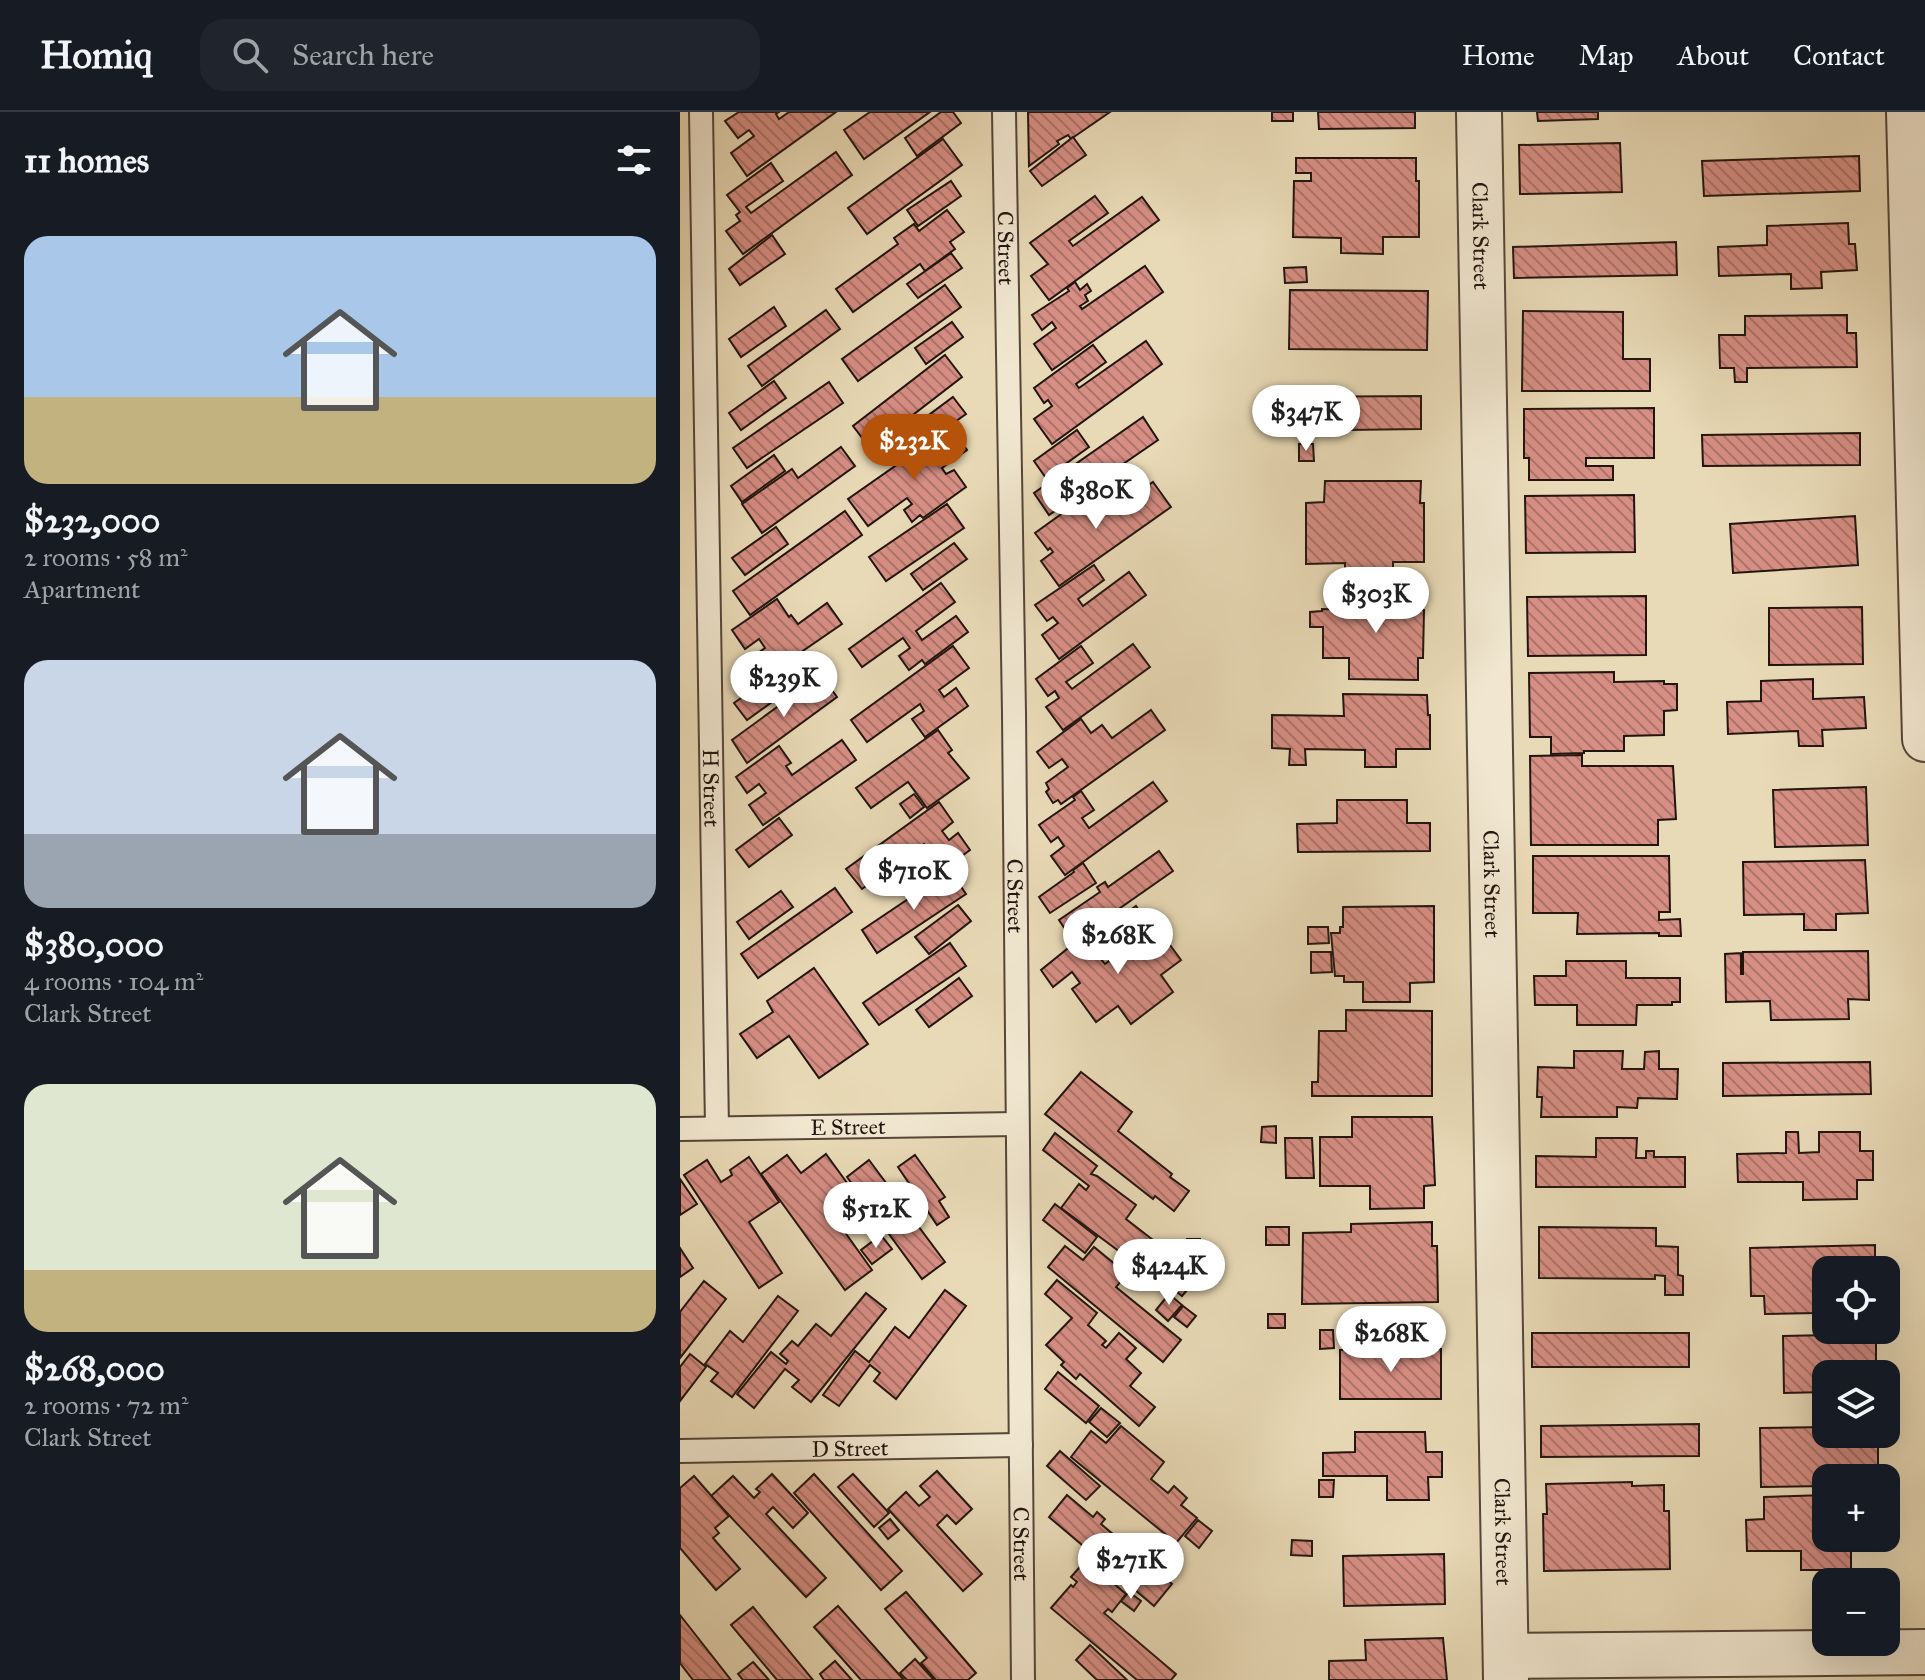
<!DOCTYPE html>
<meta charset="utf-8">
<style>
:root{--surface:#171b24;--page:#20242c;--text:#f1f3f6;--muted:#9ea1a6;--line:#363941;--accent:#b45309}
body{margin:0;font-family:"IM FELL Great Primer",serif;background:var(--page);color:var(--text);height:100vh;display:flex;flex-direction:column;font-size:30px;white-space:nowrap}
*{box-sizing:border-box;margin:0}
p{font-size:26px;color:var(--muted)}
.icon{flex:none;width:44px;height:44px;fill:none;stroke:currentColor;stroke-width:2;stroke-linecap:round;stroke-linejoin:round}
.map{position:relative;flex:1;overflow:hidden}
.drawer{display:flex;flex-direction:column;background:var(--surface);width:680px}
.drawer>*{flex:none}
.fabs{position:absolute;left:1132px;top:1144px;display:grid;gap:16px}
.fabs a{display:grid;place-items:center;width:88px;height:88px;border-radius:16px;background:var(--surface);box-shadow:0 8px 32px #0002;font-size:40px}
.price{position:absolute;translate:-50% -68px;padding:0 18px;border-radius:28px;background:#fff;color:#222;font-size:26px;line-height:52px;filter:drop-shadow(0 2px 4px #0008)}
.price::after{content:'';position:absolute;left:50%;top:48px;width:24px;height:18px;margin-left:-12px;background:inherit;clip-path:polygon(0 0,100% 0,50% 100%)}
.price.on{background:var(--accent);color:#fff}
ul{padding:0;list-style:none}
li{display:grid;align-content:center;gap:16px;height:424px;padding:0 24px}
li span{display:grid;place-items:center;height:248px;border-radius:24px;color:#555}
li>.icon{margin-inline-start:auto}
span .icon{width:144px;height:144px;fill:#fffc;stroke-width:1}
li b{font-size:34px}
h2{display:flex;justify-content:space-between;align-items:center;height:96px;padding:0 24px;font-size:34px}
header{display:flex;align-items:center;gap:48px;box-sizing:border-box;height:112px;padding:0 40px;background:var(--surface);border-bottom:2px solid var(--line)}
header strong{font-size:38px}
nav{display:flex;gap:44px;margin-inline-start:auto;font-size:28px}
.search{width:560px;height:72px;background:var(--page);display:flex;align-items:center;gap:20px;box-sizing:border-box;padding:0 28px;border-radius:24px;color:var(--muted);font-size:30px}
main{display:flex;flex:1;min-height:0}
.map>svg:first-child{display:block}
.building{fill:url(#building-back-hatch);stroke:#22150f;stroke-width:2}
.lines{fill:none;stroke-linecap:round;stroke-linejoin:round}
.service-casing{stroke:#544639;stroke-width:26}
.minor-casing{stroke:#544639;stroke-width:48}
.service{stroke:#f1e7d0;stroke-width:22}
.minor{stroke:#f1e7d0;stroke-width:44}
.labels{text-anchor:middle;stroke-width:6;stroke-linejoin:round;paint-order:stroke}
.street-label{font-size:22px;fill:#22150f;stroke:#f1e7d0}
</style>
<header>
<strong>Homiq</strong>
<div class="search"><svg class="icon" aria-label="search" viewBox="0 0 24 24"><circle cx="10" cy="10" r="6"/><path d="M15 15l6 6"/></svg>Search here</div>
<nav><a>Home</a><a>Map</a><a>About</a><a>Contact</a></nav>
</header>
<main>
<section class="drawer">
<h2>11 homes<svg class="icon" aria-label="filters" viewBox="0 0 24 24"><path d="M4 7h16M4 17h16"/><circle cx="9" cy="7" r="2"/><circle cx="15" cy="17" r="2"/></svg></h2>
<ul>
<li><span style="background:linear-gradient(#a9c7e8 65%,#c2b280 0)"><svg class="icon" aria-label="home" viewBox="0 0 24 24"><path d="M3 11l9-7 9 7M6 9v11h12V9"/></svg></span><div><b>$232,000</b><p>2 rooms · 58 m²</p><p>Apartment</p></div></li>
<li><span style="background:linear-gradient(#c9d6e8 70%,#9aa5b1 0)"><svg class="icon" aria-label="home" viewBox="0 0 24 24"><path d="M3 11l9-7 9 7M6 9v11h12V9"/></svg></span><div><b>$380,000</b><p>4 rooms · 104 m²</p><p>Clark Street</p></div></li>
<li><span style="background:linear-gradient(#dfe7d0 75%,#c2b280 0)"><svg class="icon" aria-label="home" viewBox="0 0 24 24"><path d="M3 11l9-7 9 7M6 9v11h12V9"/></svg></span><div><b>$268,000</b><p>2 rooms · 72 m²</p><p>Clark Street</p></div></li>
</ul>
</section>
<div class="map">
<svg width="1245" height="1568" viewBox="0 0 1245 1568">
<defs>
<pattern id="building-back-hatch" width="6" height="6" patternUnits="userSpaceOnUse" patternTransform="scale(2)"><rect width="6" height="6" fill="#d78e84"/><path d="M-1 5l2 2M0 0l6 6M5-1l2 2" fill="none" stroke="#ae736a"/></pattern>
</defs>
<rect width="100%" height="100%" fill="#e9dab7"/>
<filter id="stains"><feTurbulence type="fractalNoise" baseFrequency=".0025" numOctaves="4"/><feColorMatrix values="0 0 0 0 .2 0 0 0 0 .09 0 0 0 0 .02 0 0 0 .5 -.17"/></filter>
<radialGradient id="worn" r=".72"><stop offset=".6" stop-color="#630" stop-opacity="0"/><stop offset="1" stop-color="#630" stop-opacity=".3"/></radialGradient>
<g class="building">
<polygon points="59,0 99,0 96,2 99,7 109,0 156,0 67,64 51,41 74,24 69,18 58,26 45,9"/>
<polygon points="190,0 250,0 184,47 164,18"/>
<polygon points="261,0 273,0 281,11 237,44 225,26"/>
<polygon points="348,0 430,0 391,27 388,23 377,29 379,32 349,54"/>
<rect x="592" y="0" width="21" height="9"/>
<polygon points="638,0 735,0 735,16 639,17"/>
<polygon points="857,0 918,0 918,7 858,9"/>
<polygon points="393,25 406,43 362,74 350,59"/>
<polygon points="263,27 282,53 187,122 168,96"/>
<polygon points="940,31 942,80 840,82 839,33"/>
<polygon points="156,40 172,63 63,142 46,119 60,109 56,103 60,100 47,83 91,51 103,69 66,95 71,101"/>
<polygon points="1179,44 1180,79 1024,84 1022,49"/>
<polygon points="616,46 736,46 736,69 739,69 739,125 703,125 703,142 661,141 661,126 613,125 614,69 631,69 631,61 616,61"/>
<polygon points="271,69 281,84 238,114 227,98"/>
<polygon points="415,84 428,101 389,129 393,134 462,85 479,108 369,188 351,164 368,152 350,131"/>
<polygon points="267,98 284,120 270,130 275,137 245,159 240,152 173,200 156,177 218,132 214,126 234,112 239,119"/>
<polygon points="1168,111 1169,132 1175,132 1177,158 1141,160 1142,176 1111,177 1111,162 1039,164 1038,135 1087,133 1087,114"/>
<polygon points="92,123 105,142 60,173 49,157"/>
<polygon points="996,130 997,163 834,166 833,135"/>
<polygon points="271,141 282,156 238,186 227,172"/>
<polygon points="465,154 483,180 372,258 354,232 376,216 372,210 362,218 352,203 389,179 387,176 395,170 400,178 407,172 411,179 405,183 408,189 400,194 402,197"/>
<polygon points="626,155 627,170 605,171 604,156"/>
<polygon points="265,173 281,195 178,269 162,247"/>
<polygon points="610,178 748,179 747,238 609,237"/>
<polygon points="94,195 106,214 61,245 49,227"/>
<polygon points="146,198 160,217 82,274 68,254"/>
<polygon points="843,199 943,200 943,247 970,247 970,279 842,279"/>
<polygon points="1167,203 1167,221 1176,221 1177,255 1067,256 1067,270 1055,270 1054,256 1040,256 1039,223 1065,223 1065,204"/>
<polygon points="272,210 283,225 246,252 235,236"/>
<polygon points="466,229 482,252 372,332 354,307 372,294 368,288 364,291 354,276 413,233 426,250 396,272 399,276"/>
<polygon points="265,243 282,265 190,336 173,314"/>
<polygon points="94,269 106,286 61,318 49,301"/>
<polygon points="149,270 163,291 67,356 53,336"/>
<polygon points="741,284 741,317 589,319 589,285"/>
<polygon points="273,285 286,302 242,333 230,317"/>
<polygon points="974,296 974,346 906,346 906,354 933,354 933,368 849,368 849,346 844,346 844,297"/>
<polygon points="463,305 478,328 369,403 354,381"/>
<polygon points="271,315 287,338 262,356 266,362 274,358 286,375 243,406 240,403 232,410 224,398 232,392 227,386 188,414 168,387"/>
<polygon points="397,318 409,335 366,366 354,349"/>
<polygon points="1180,321 1180,353 1023,354 1022,323"/>
<polygon points="619,332 633,332 634,349 619,349"/>
<polygon points="161,335 175,354 82,421 62,392 112,357 118,366"/>
<polygon points="94,343 105,359 62,390 51,374"/>
<polygon points="445,359 454,371 438,383 429,371"/>
<polygon points="645,369 741,369 740,391 744,391 744,450 713,450 713,473 665,473 665,451 626,452 626,391 644,390"/>
<polygon points="473,370 491,395 379,474 361,449 373,440 370,436 368,438 355,421 398,390 403,397 421,385 432,400"/>
<polygon points="954,383 955,440 846,441 845,384"/>
<polygon points="267,392 284,416 206,469 189,445"/>
<polygon points="165,399 182,423 70,503 53,479"/>
<polygon points="1175,404 1178,453 1053,461 1050,412"/>
<polygon points="96,415 108,432 65,463 52,446"/>
<polygon points="274,431 287,447 243,478 231,462"/>
<polygon points="414,453 424,468 398,487 403,494 449,460 466,483 379,547 362,523 378,511 373,505 367,509 355,493"/>
<polygon points="261,471 275,490 236,519 242,528 276,504 288,520 245,552 242,548 229,558 219,544 230,536 223,526 182,555 169,537"/>
<polygon points="676,477 737,478 737,498 744,498 743,546 738,546 738,568 669,567 669,546 643,546 643,515 630,515 630,500 642,499 642,497 676,498"/>
<polygon points="966,484 966,543 848,544 847,485"/>
<polygon points="97,487 109,505 111,503 118,512 147,491 162,512 82,567 68,548 85,536 79,527 65,537 52,518"/>
<polygon points="1182,495 1183,552 1089,553 1089,496"/>
<polygon points="453,532 470,555 383,618 366,595 379,586 375,579 368,584 356,567 401,534 413,551 386,570 392,577"/>
<polygon points="273,534 289,556 259,578 264,585 276,576 288,594 245,625 232,607 244,599 240,592 187,630 171,608"/>
<polygon points="98,560 110,577 67,608 54,591"/>
<polygon points="934,560 934,570 984,569 984,572 997,572 997,598 984,599 984,623 944,624 944,639 904,639 904,641 871,642 871,625 850,625 849,561"/>
<polygon points="141,563 157,585 67,651 52,628"/>
<polygon points="1133,567 1133,587 1184,585 1186,616 1142,618 1143,634 1119,634 1118,619 1048,622 1047,590 1081,589 1081,569"/>
<polygon points="663,582 747,583 748,603 750,603 750,637 716,637 716,655 685,655 685,638 625,637 626,653 609,653 610,637 592,636 592,603 664,604"/>
<polygon points="471,598 485,618 381,692 378,688 373,691 366,680 369,677 366,671 388,655 382,647 369,656 357,640 401,607 411,621 422,613 432,626"/>
<polygon points="258,618 272,638 268,641 289,666 247,696 228,670 191,696 176,676"/>
<polygon points="162,628 176,648 83,713 69,693 86,681 79,672 67,681 56,665 99,634 111,651 106,654 112,663"/>
<polygon points="902,643 902,654 993,654 996,707 978,708 978,733 851,733 850,644"/>
<polygon points="473,670 487,689 385,763 371,744 384,734 378,725 371,730 359,713 395,688 393,685 401,679 414,698 402,706 409,716"/>
<polygon points="1186,675 1188,733 1095,735 1093,678"/>
<polygon points="234,682 244,695 230,706 220,692"/>
<polygon points="657,688 727,688 727,711 750,711 750,739 618,740 617,712 657,711"/>
<polygon points="259,690 273,710 262,719 269,728 278,721 290,738 248,769 236,751 251,743 244,732 182,777 166,757"/>
<polygon points="99,706 112,723 69,755 56,738"/>
<polygon points="479,739 493,759 393,829 379,808 420,780 417,775 425,770 428,775"/>
<polygon points="853,744 989,744 990,800 979,800 979,808 1000,807 1001,824 979,824 979,821 897,822 898,801 853,801"/>
<polygon points="1185,748 1188,801 1156,802 1156,818 1124,818 1124,802 1064,803 1063,750"/>
<polygon points="403,751 416,771 370,801 359,785 394,760 393,758"/>
<polygon points="270,759 286,782 197,841 182,818"/>
<polygon points="155,776 172,800 78,866 61,842"/>
<polygon points="101,779 113,795 69,827 57,810"/>
<polygon points="278,793 291,809 249,842 235,825"/>
<polygon points="456,794 467,810 453,820 442,804"/>
<polygon points="754,794 754,870 730,871 730,890 683,890 683,870 664,870 664,864 655,864 651,821 660,821 660,815 663,815 663,795"/>
<polygon points="476,814 501,848 481,863 493,880 451,912 438,894 416,910 392,877 400,871 392,860 373,875 361,858 402,825 425,852"/>
<polygon points="628,815 648,815 649,831 628,832"/>
<polygon points="270,831 286,854 199,913 183,891"/>
<polygon points="1188,839 1189,888 1168,887 1169,907 1091,908 1090,889 1046,890 1045,842 1061,841 1061,862 1063,862 1063,840"/>
<polygon points="631,840 651,840 652,860 631,861"/>
<polygon points="886,849 946,849 946,866 1000,866 1000,890 992,890 992,893 957,893 956,913 897,913 897,893 855,893 854,864 886,864"/>
<polygon points="134,856 188,932 139,966 109,924 77,946 60,922 93,900 87,889"/>
<polygon points="279,866 292,884 249,915 236,898"/>
<polygon points="666,898 752,899 752,984 632,984 632,970 638,970 639,919 666,919"/>
<polygon points="894,939 943,939 942,957 964,957 965,940 979,939 979,957 998,957 997,987 958,986 957,996 937,995 937,1005 861,1005 862,985 857,985 858,955 894,956"/>
<polygon points="1190,950 1191,982 1043,984 1043,951"/>
<polygon points="401,960 452,1000 438,1019 492,1062 490,1065 509,1079 494,1099 475,1084 473,1087 365,1002"/>
<polygon points="672,1005 752,1005 755,1073 744,1074 744,1096 690,1097 690,1074 640,1074 640,1025 672,1025"/>
<polygon points="596,1014 596,1031 581,1030 582,1015"/>
<polygon points="1106,1020 1118,1020 1119,1041 1139,1040 1139,1020 1180,1020 1180,1039 1193,1039 1193,1068 1177,1068 1177,1087 1123,1088 1123,1070 1058,1070 1057,1042 1106,1041"/>
<polygon points="375,1021 417,1054 411,1062 417,1064 456,1093 446,1107 500,1149 483,1172 381,1096 399,1072 406,1078 409,1074 363,1038"/>
<polygon points="605,1026 632,1026 634,1066 606,1066"/>
<polygon points="916,1026 957,1026 956,1046 966,1046 966,1039 974,1039 974,1045 1005,1045 1005,1075 856,1075 856,1044 916,1045"/>
<polygon points="146,1042 178,1086 161,1098 167,1106 159,1112 192,1158 165,1178 81,1062 107,1043 121,1061"/>
<polygon points="235,1043 265,1085 259,1089 269,1105 257,1113 218,1055"/>
<polygon points="69,1045 99,1090 69,1110 102,1161 79,1176 4,1063 27,1048 41,1070 52,1063 50,1058"/>
<polygon points="189,1048 265,1150 242,1167 167,1065"/>
<polygon points="0,1067 17,1092 0,1103"/>
<polygon points="375,1092 417,1125 405,1141 363,1108"/>
<polygon points="752,1110 752,1134 757,1134 758,1190 622,1192 623,1121 671,1120 671,1112"/>
<rect x="586" y="1115" width="23" height="18"/>
<polygon points="859,1115 976,1116 976,1134 998,1135 998,1163 1003,1164 1003,1183 985,1183 985,1164 975,1163 975,1167 859,1166"/>
<polygon points="201,1123 212,1137 192,1152 181,1138"/>
<polygon points="507,1127 520,1127 521,1144 507,1143"/>
<polygon points="1195,1133 1195,1158 1146,1158 1146,1185 1136,1185 1136,1201 1085,1202 1084,1184 1071,1184 1070,1136"/>
<polygon points="385,1134 403,1148 414,1135 447,1162 436,1175 501,1228 483,1250 368,1155"/>
<polygon points="0,1136 13,1156 0,1165"/>
<polygon points="503,1152 518,1165 502,1184 487,1172"/>
<polygon points="377,1168 417,1201 408,1213 426,1229 422,1233 426,1236 439,1221 456,1236 446,1247 461,1261 450,1274 475,1295 459,1314 400,1262 396,1267 381,1253 384,1250 366,1233 392,1206 365,1182"/>
<polygon points="24,1169 46,1187 0,1246 0,1200"/>
<polygon points="265,1178 286,1194 216,1287 194,1269 200,1261 190,1253 159,1294 143,1283 175,1239 189,1250 215,1215 229,1226"/>
<polygon points="186,1181 206,1197 131,1290 112,1275 119,1268 105,1257 74,1296 57,1282 91,1240 106,1252 108,1249 100,1242 112,1229 118,1234 136,1212 151,1224"/>
<polygon points="489,1182 502,1193 488,1209 476,1198"/>
<polygon points="98,1184 118,1199 52,1285 31,1269 38,1261 25,1252 50,1219 63,1230"/>
<polygon points="503,1194 516,1204 507,1215 494,1205"/>
<rect x="588" y="1202" width="17" height="14"/>
<polygon points="640,1218 653,1218 654,1236 640,1237"/>
<rect x="852" y="1221" width="157" height="34"/>
<polygon points="1196,1222 1196,1262 1146,1262 1146,1280 1104,1281 1103,1224"/>
<polygon points="761,1237 761,1287 660,1287 660,1238"/>
<polygon points="10,1242 26,1255 0,1289 0,1255"/>
<polygon points="378,1260 419,1294 406,1311 365,1277"/>
<polygon points="421,1296 440,1311 427,1325 409,1310"/>
<polygon points="1019,1312 1019,1344 861,1345 861,1314"/>
<polygon points="441,1314 484,1350 471,1367 488,1381 494,1374 507,1386 501,1393 517,1406 496,1431 391,1345 411,1319 426,1331"/>
<polygon points="1146,1315 1146,1322 1198,1322 1198,1366 1146,1366 1146,1374 1081,1375 1080,1316"/>
<polygon points="675,1320 745,1320 746,1340 762,1340 762,1365 748,1365 749,1388 707,1388 707,1364 643,1364 643,1341 675,1340"/>
<polygon points="380,1339 420,1374 406,1388 367,1354"/>
<polygon points="257,1359 292,1397 276,1412 267,1403 257,1413 302,1462 283,1479 208,1397 226,1380 239,1394 250,1385 240,1374"/>
<polygon points="92,1362 128,1401 113,1416 93,1395 86,1402 146,1466 126,1485 31,1384 53,1364 74,1386 80,1380 76,1377"/>
<polygon points="134,1362 222,1459 201,1478 114,1381"/>
<polygon points="173,1362 209,1401 194,1415 158,1375"/>
<polygon points="14,1364 49,1404 35,1416 39,1421 33,1426 60,1457 36,1478 0,1436 0,1376"/>
<polygon points="639,1368 654,1368 653,1385 639,1385"/>
<polygon points="952,1370 952,1374 984,1373 984,1399 989,1399 990,1457 864,1459 863,1402 867,1402 866,1372"/>
<polygon points="387,1383 413,1405 417,1400 425,1407 421,1412 492,1472 474,1494 369,1405"/>
<polygon points="1146,1383 1146,1426 1200,1426 1201,1437 1171,1438 1171,1458 1121,1458 1121,1439 1067,1439 1066,1408 1084,1407 1084,1385"/>
<polygon points="210,1407 219,1418 208,1427 199,1416"/>
<polygon points="518,1408 532,1419 519,1436 505,1424"/>
<polygon points="612,1428 632,1429 632,1444 611,1443"/>
<polygon points="764,1442 765,1492 664,1494 663,1444"/>
<polygon points="406,1448 446,1482 432,1500 428,1497 424,1501 496,1562 491,1568 457,1568 371,1496 391,1473 393,1475 397,1470 391,1465"/>
<polygon points="226,1480 296,1561 288,1568 256,1568 241,1551 247,1546 205,1497"/>
<polygon points="449,1480 461,1489 454,1499 441,1489"/>
<polygon points="158,1494 224,1568 181,1568 134,1515"/>
<polygon points="73,1495 133,1568 97,1568 51,1513"/>
<polygon points="0,1503 51,1568 13,1568 0,1551"/>
<polygon points="763,1526 767,1568 649,1568 649,1549 686,1548 685,1528"/>
<polygon points="410,1533 447,1568 417,1568 396,1548"/>
<polygon points="235,1547 254,1568 227,1568 220,1561"/>
<polygon points="155,1549 172,1568 144,1568 140,1562"/>
<polygon points="73,1550 89,1568 63,1568 58,1562"/>
</g>
<g class="lines">
<defs>
<g id="service">
<path id="s1" d="M 21,0 L 37,1016"/>
<path id="s2" d="M 324,0 L 334,601 L 343,1568"/>
<path id="s3" d="M 0,1017 L 337,1012"/>
<path id="s4" d="M 0,1339 L 341,1333"/>
</g>
<g id="minor">
<path id="s5" d="M 799,0 L 826,1568"/>
<polyline points="1229,0 1245,627"/>
<polyline points="826,1544 1245,1540"/>
</g>
</defs>
<use href="#service" class="service-casing"/>
<use href="#minor" class="minor-casing"/>
<use href="#service" class="service"/>
<use href="#minor" class="minor"/>
</g>
<g class="labels">
<g class="street-label">
<text dy="8" stroke="none"><textPath href="#s5" startOffset="124">Clark Street</textPath></text>
<text dy="8" stroke="none"><textPath href="#s2" startOffset="136">C Street</textPath></text>
<text dy="8" stroke="none"><textPath href="#s1" startOffset="676">H Street</textPath></text>
<text dy="8" stroke="none"><textPath href="#s5" startOffset="772">Clark Street</textPath></text>
<text dy="8" stroke="none"><textPath href="#s2" startOffset="784">C Street</textPath></text>
<text dy="8" stroke="none"><textPath href="#s3" startOffset="168">E Street</textPath></text>
<text dy="8" stroke="none"><textPath href="#s4" startOffset="170">D Street</textPath></text>
<text dy="8" stroke="none"><textPath href="#s5" startOffset="1420">Clark Street</textPath></text>
<text dy="8" stroke="none"><textPath href="#s2" startOffset="1432">C Street</textPath></text>
</g>
</g>
<rect width="100%" height="100%" filter="url(#stains)"/>
<rect width="100%" height="100%" fill="url(#worn)"/>
</svg>
<div class="fabs">
<a><svg class="icon" aria-label="locate" viewBox="0 0 24 24"><circle cx="12" cy="12" r="6"/><path d="M12 2v4M12 18v4M2 12h4M18 12h4"/></svg></a>
<a><svg class="icon" aria-label="layers" viewBox="0 0 24 24"><path d="M12 4l9 5-9 5-9-5zM3 14l9 5 9-5"/></svg></a>
<a>+</a>
<a>−</a>
</div>
<b class="price" style="left:626px;top:341px">$347K</b>
<b class="price on" style="left:234px;top:370px">$232K</b>
<b class="price" style="left:416px;top:419px">$380K</b>
<b class="price" style="left:696px;top:523px">$303K</b>
<b class="price" style="left:104px;top:607px">$239K</b>
<b class="price" style="left:234px;top:800px">$710K</b>
<b class="price" style="left:438px;top:864px">$268K</b>
<b class="price" style="left:196px;top:1138px">$512K</b>
<b class="price" style="left:489px;top:1195px">$424K</b>
<b class="price" style="left:711px;top:1262px">$268K</b>
<b class="price" style="left:451px;top:1489px">$271K</b>
</div>
</main>
